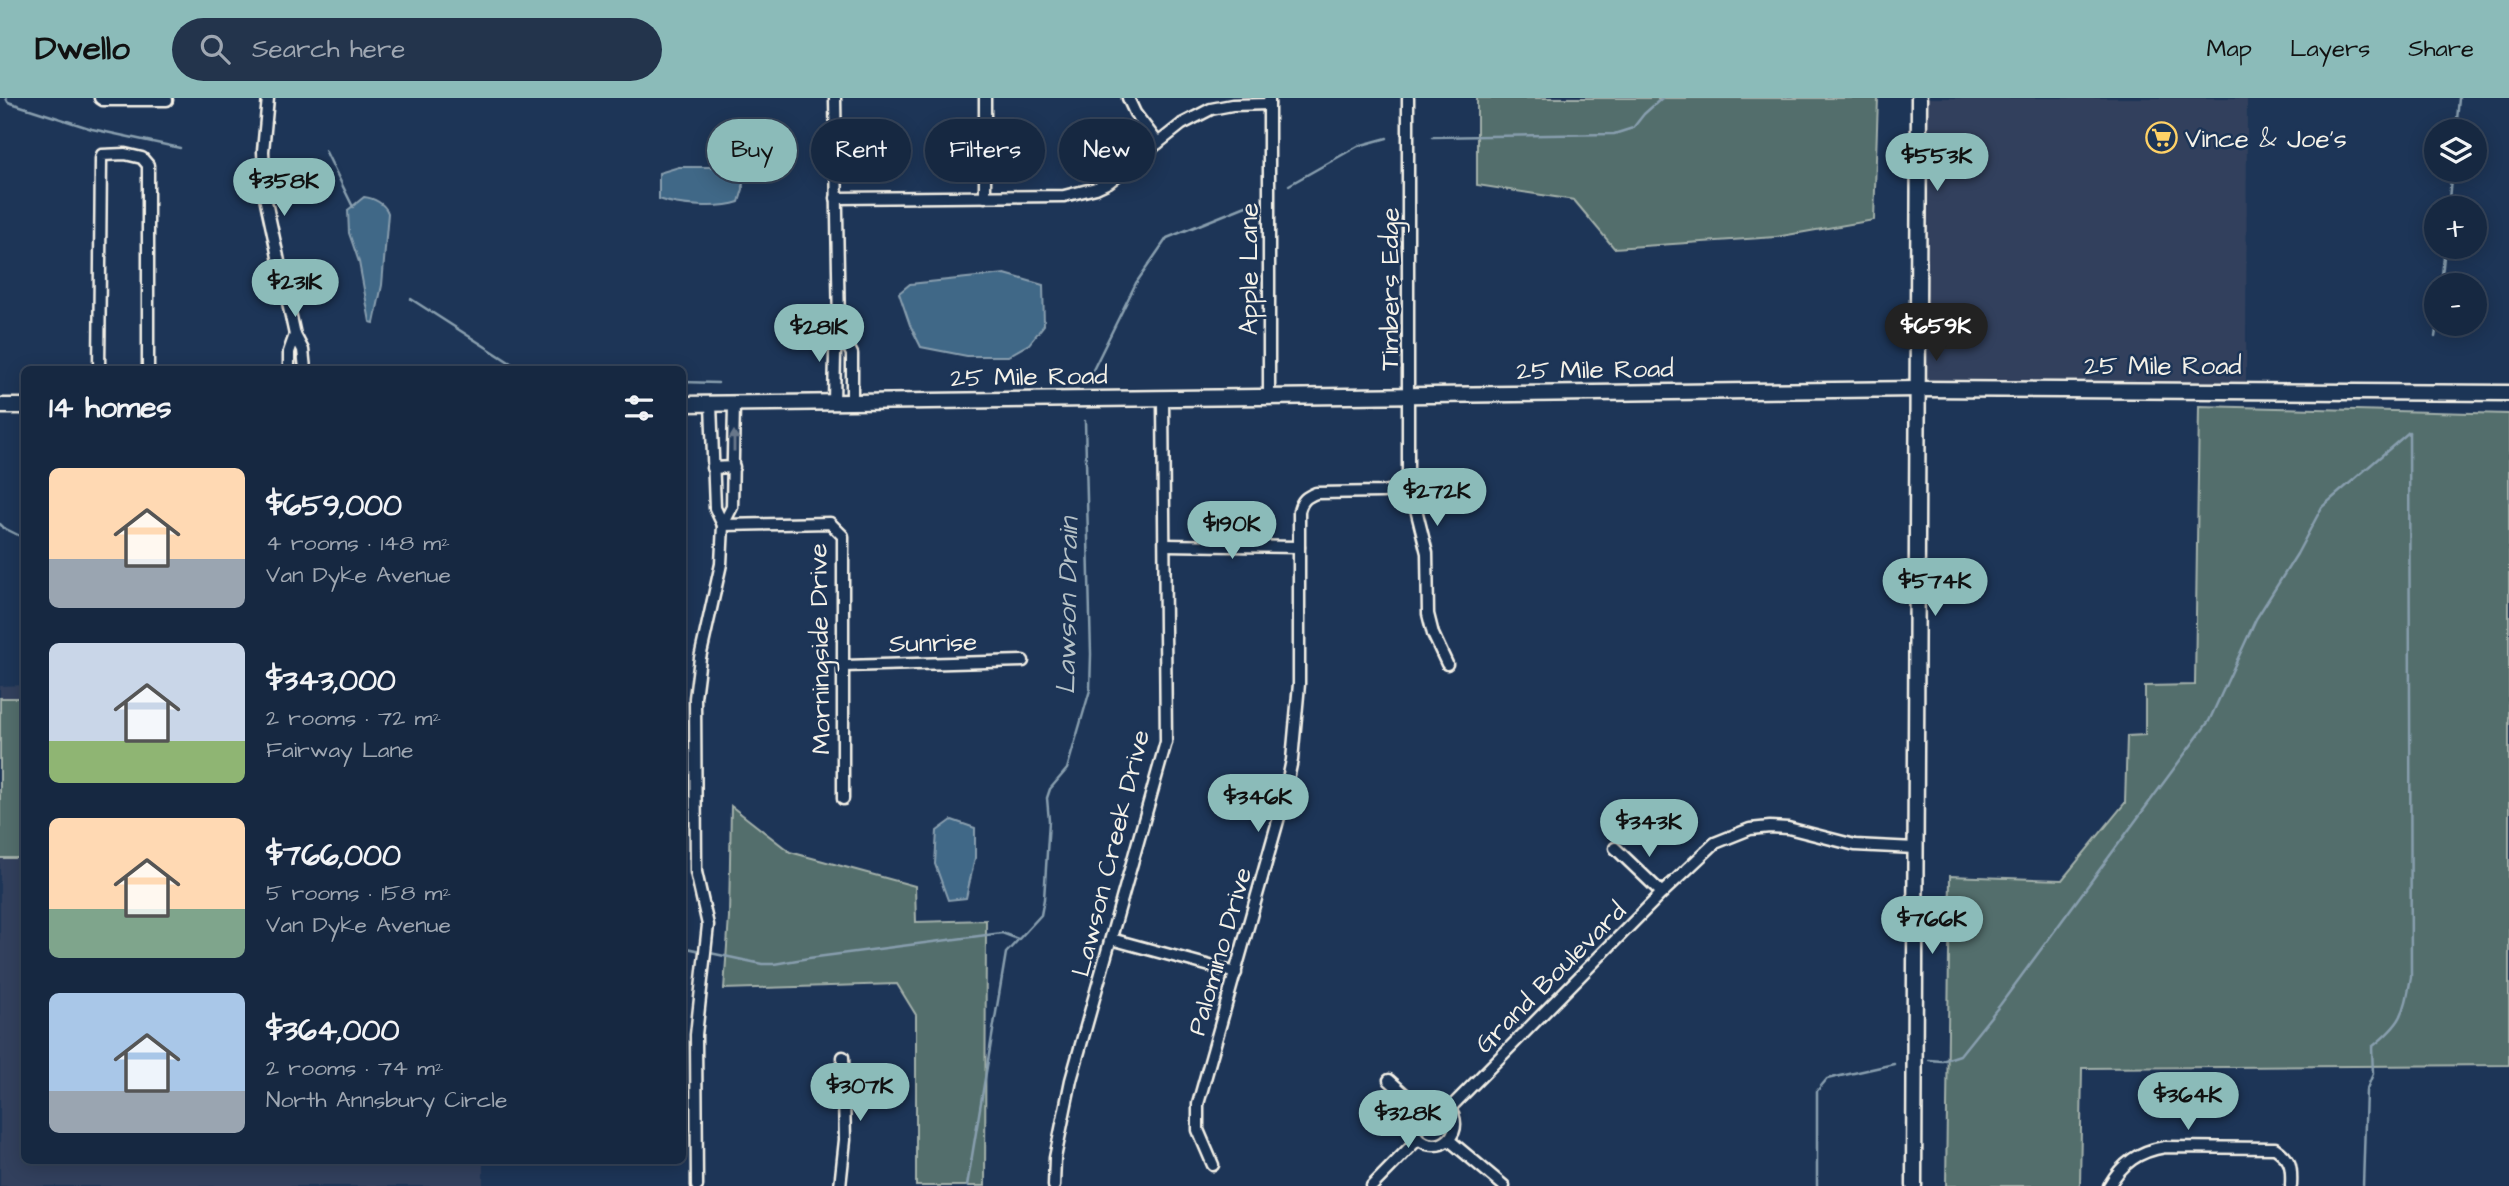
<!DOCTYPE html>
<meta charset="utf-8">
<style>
:root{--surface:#162841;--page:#23344c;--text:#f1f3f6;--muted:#9ea6b1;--line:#35445a;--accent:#8bbbb9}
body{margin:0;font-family:"Architects Daughter",sans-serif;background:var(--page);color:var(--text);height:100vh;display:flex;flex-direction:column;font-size:26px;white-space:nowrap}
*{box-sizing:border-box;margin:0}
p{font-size:23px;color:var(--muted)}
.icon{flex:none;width:38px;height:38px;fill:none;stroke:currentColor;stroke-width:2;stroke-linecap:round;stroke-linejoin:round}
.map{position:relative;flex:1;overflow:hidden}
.sheet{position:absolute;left:21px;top:268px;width:665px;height:798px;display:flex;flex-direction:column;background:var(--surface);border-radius:10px;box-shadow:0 4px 18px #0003,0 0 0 2px var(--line)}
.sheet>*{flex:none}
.top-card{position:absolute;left:707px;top:21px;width:665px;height:63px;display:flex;gap:14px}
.fabs{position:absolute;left:2424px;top:21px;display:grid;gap:14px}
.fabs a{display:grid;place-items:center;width:63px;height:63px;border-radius:50%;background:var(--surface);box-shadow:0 4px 18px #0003,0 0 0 2px var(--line);font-size:35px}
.price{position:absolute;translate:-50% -60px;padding:0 16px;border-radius:24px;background:var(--accent);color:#111;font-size:23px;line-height:46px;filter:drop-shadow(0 2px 4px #0008)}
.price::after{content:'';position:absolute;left:50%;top:42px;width:21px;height:16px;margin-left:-10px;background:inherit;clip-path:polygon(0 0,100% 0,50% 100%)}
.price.on{background:#222;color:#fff}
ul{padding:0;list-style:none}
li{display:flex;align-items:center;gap:21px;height:175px;padding:0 28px}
li span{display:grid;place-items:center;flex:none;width:196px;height:140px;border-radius:10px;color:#555}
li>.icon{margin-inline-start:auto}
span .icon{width:84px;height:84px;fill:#fffc;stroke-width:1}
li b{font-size:30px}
h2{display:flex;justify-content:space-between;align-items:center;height:84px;padding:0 28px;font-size:30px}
.tag{padding:0 24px;border-radius:32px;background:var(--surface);box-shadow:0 4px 18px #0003,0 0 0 2px var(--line);font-size:24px;line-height:63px}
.tag.on{background:var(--accent);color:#111}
header{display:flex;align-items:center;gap:42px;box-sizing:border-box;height:98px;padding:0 35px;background:var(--accent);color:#111}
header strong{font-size:33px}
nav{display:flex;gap:38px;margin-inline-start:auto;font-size:24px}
.search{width:490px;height:63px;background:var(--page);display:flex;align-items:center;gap:18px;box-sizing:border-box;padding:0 24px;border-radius:38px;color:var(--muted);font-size:26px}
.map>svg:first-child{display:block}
.built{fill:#31415d}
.green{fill:#526e6c;stroke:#a3b0aa;stroke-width:2}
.water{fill:#406787;stroke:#889eae;stroke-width:2}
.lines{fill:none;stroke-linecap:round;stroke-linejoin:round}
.stream{stroke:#889eae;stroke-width:2.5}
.street-casing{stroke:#f4f1e8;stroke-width:15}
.secondary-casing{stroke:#f4f1e8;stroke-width:19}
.street{stroke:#1d3557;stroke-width:10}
.secondary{stroke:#1d3557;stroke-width:14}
.oneway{fill:#68778a}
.labels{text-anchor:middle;stroke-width:5;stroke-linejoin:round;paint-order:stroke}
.poi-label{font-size:26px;fill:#f4f1e8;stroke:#1d3557;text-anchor:start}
.street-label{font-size:26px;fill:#f4f1e8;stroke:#1d3557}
.water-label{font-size:28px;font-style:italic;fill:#b5c1c6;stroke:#1d3557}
</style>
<header>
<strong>Dwello</strong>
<div class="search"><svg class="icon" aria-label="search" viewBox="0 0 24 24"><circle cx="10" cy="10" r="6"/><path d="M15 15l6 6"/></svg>Search here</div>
<nav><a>Map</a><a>Layers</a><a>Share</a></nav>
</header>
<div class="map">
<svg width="2509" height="1088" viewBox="0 0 2509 1088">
<rect width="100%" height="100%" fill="#1d3557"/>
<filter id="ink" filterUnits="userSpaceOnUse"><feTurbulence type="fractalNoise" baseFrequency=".0143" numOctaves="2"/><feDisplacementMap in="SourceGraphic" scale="14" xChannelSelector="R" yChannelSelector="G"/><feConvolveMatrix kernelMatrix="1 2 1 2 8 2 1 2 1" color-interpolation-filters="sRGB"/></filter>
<g filter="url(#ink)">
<g class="built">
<polygon points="1919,0 2247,0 2246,292 1919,291"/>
<polygon points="24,587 24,1062 483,1062 483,1088 0,1088 0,588"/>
</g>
<g class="green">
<polygon points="1477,0 1878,0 1874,122 1776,139 1614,150 1574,102 1477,87"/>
<polygon points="2199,308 2509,316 2509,967 2082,970 2080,1088 1946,1088 1950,778 2062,782 2125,705 2127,638 2145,637 2145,588 2195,587"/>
<rect x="0" y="600" width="24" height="160"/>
<polygon points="731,708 790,754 915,788 916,824 986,822 985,1088 916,1088 916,917 897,886 724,891 729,819"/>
</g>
<g class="water">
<path d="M 679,69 L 742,69 L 743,91 L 739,104 C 719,111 678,108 659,101 L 659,75 Z"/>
<path d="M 364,99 C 374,100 385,106 388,115 L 382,187 L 374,225 L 370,224 L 359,164 L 349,135 L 348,112 Z"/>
<polygon points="1005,176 1043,187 1044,227 1029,246 1008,258 967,258 921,249 910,227 899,195 910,186"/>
<polygon points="952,722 975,730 975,760 966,800 948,802 935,766 937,733"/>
</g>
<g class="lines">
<g class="stream">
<polyline points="6,0 8,4 92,31 180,50"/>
<polyline points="2456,33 2459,0"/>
<polyline points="1432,39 1614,36 1633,30 1644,16 1662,0"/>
<polyline points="325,52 353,109"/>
<polyline points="1289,87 1358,48 1387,40"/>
<polyline points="2448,110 2452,72"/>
<polyline points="2441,187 2445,149"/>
<polyline points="411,201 520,271"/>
<polyline points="2435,239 2437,226"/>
<polyline points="1090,278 1136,185 1167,140 1246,108"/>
<polyline points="682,284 718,285"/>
<polyline points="0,426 4,430 24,440"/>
<polyline points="682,849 762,866 774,866 809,860 1002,835 1018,841"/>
<polyline points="1929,962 1942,963 1960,957 2000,907 2209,623 2256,521 2297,456 2322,409 2409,334"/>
<polyline points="967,1088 1006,855 1041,817 1044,801 1049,723 1047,700 1050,691 1067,671 1090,592 1091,556 1085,323"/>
<polyline points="1817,1088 1817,993 1827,981 1894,966"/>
<path d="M 2363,1088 L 2366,993 L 2373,976 L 2372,949 C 2403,924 2404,917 2411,879 L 2409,334"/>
</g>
<defs>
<g id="street">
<polyline points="100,0 103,2 167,2"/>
<polyline points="268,0 263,53 265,99 295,237"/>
<polyline points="985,0 985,99"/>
<polyline points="1128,0 1135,15 1158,45"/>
<polyline points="1408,0 1408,379 1427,455 1428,516 1433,536 1447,566"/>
<polyline points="1269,2 1269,299"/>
<polyline points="836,100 1064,98 1096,90 1109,84 1182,26 1211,11 1232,7 1269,6"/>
<polyline points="839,231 852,256 852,304"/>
<polyline points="99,271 101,61 102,57 125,56 142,60 148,67 148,271"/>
<polyline points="289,271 289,254 295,237 303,252 305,271"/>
<polyline points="834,304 835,256 839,231 835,0"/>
<polyline points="711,306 715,410 723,427"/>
<polyline points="712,370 734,369"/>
<polyline points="723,427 830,425 843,438 843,701"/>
<polyline points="1165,447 1299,449"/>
<polyline points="844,568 1023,563"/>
<polyline points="1615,750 1662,795"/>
<polyline points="1111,841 1236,875"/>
<polyline points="1389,982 1419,1009"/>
<circle cx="1434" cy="1026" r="21"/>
<polyline points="1450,1010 1662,795 1715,745 1750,731 1770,729 1788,730 1855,747 1915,750"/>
<polyline points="1449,1042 1504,1088"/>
<path d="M 1213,1067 L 1198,1032 L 1198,1006 L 1283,705 L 1292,662 L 1299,586 L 1299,413 C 1302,402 1306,399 1316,395 L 1382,394 L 1409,390"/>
<polyline points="697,1088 696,937 708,827 696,774 695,600 700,560 721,466 723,427 732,409 734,306"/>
<polyline points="840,1088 845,1042 843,959"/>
<polyline points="1054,1088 1055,1060 1071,982 1166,644 1163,301"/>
<polyline points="1372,1088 1418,1041"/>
<path d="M 2109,1088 C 2122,1065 2139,1053 2165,1049 L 2275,1050 C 2291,1061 2292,1068 2291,1088"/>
</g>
<g id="secondary">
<polyline points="682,306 1919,291 2509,295"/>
<polyline points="0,308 24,308"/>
<polyline points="1914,1088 1919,0"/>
</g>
</defs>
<use href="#street" class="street-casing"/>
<use href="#secondary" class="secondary-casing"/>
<use href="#street" class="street"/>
<use href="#secondary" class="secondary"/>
</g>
<defs><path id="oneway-solid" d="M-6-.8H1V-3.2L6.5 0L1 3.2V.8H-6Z" transform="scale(1.75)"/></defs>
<use class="oneway" href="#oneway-solid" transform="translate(734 343) rotate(-90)"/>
</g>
<defs>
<symbol id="supermarket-ring" viewBox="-11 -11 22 22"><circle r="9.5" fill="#1d3557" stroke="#ffd166" stroke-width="1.5"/><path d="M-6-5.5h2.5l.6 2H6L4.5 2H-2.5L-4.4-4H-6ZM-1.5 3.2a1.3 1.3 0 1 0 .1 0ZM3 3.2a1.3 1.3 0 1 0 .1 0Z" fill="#ffd166"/></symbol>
</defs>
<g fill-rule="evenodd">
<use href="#supermarket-ring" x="2144" y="22" width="35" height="35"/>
</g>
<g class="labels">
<g class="poi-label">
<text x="2185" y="49">Vince &amp; Joe's</text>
</g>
<g class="street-label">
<text transform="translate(1248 171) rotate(-90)" y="9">Apple Lane</text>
<text transform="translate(1389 191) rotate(-90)" y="9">Timbers Edge</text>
<text x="2163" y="276">25 Mile Road</text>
<text transform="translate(1595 271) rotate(-1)" y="9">25 Mile Road</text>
<text transform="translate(1029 278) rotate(-1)" y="9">25 Mile Road</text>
<text transform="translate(933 544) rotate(-1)" y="9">Sunrise</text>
<text transform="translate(819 551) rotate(-91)" y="9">Morningside Drive</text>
<text transform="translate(1110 755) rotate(-76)" y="9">Lawson Creek Drive</text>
<text transform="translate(1219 853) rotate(-74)" y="9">Palomino Drive</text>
<text transform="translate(1550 879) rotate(-45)" y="9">Grand Boulevard</text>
</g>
<g class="water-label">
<text transform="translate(1066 508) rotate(-89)" y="10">Lawson Drain</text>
</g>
</g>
</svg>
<div class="fabs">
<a><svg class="icon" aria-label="layers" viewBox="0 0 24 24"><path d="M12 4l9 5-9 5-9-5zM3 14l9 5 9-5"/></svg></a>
<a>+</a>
<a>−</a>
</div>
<b class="price" style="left:1937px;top:95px">$553K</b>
<b class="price" style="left:284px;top:120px">$358K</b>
<b class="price" style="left:295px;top:221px">$231K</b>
<b class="price on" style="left:1936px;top:265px">$659K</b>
<b class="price" style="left:819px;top:266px">$281K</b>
<b class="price" style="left:1437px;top:430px">$272K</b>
<b class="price" style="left:1232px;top:463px">$190K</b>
<b class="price" style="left:1935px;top:520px">$574K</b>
<b class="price" style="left:1258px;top:736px">$346K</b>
<b class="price" style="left:1649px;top:761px">$343K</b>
<b class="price" style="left:1932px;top:858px">$766K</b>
<b class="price" style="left:860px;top:1025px">$307K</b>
<b class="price" style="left:2188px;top:1034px">$364K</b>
<b class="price" style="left:1408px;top:1052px">$328K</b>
<div class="top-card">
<a class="tag on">Buy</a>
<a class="tag">Rent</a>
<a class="tag">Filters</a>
<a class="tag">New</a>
</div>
<section class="sheet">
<h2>14 homes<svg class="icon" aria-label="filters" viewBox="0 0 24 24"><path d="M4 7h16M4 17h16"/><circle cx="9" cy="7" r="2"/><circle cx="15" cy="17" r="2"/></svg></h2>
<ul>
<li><span style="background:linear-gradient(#ffd9b3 65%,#9aa5b1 0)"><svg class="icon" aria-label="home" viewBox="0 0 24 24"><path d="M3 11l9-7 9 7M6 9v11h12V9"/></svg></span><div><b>$659,000</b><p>4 rooms · 148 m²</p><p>Van Dyke Avenue</p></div></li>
<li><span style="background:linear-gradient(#c9d6e8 70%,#8fb573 0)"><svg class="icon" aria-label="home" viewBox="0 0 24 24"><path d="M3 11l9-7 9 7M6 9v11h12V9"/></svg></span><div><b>$343,000</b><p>2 rooms · 72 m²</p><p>Fairway Lane</p></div></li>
<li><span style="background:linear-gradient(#ffd9b3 65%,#7fa58c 0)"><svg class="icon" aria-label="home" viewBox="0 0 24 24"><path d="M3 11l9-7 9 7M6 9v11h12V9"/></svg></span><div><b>$766,000</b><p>5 rooms · 158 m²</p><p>Van Dyke Avenue</p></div></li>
<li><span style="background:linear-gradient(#a9c7e8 70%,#9aa5b1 0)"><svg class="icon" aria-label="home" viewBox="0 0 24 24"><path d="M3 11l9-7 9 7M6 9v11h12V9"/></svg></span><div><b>$364,000</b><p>2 rooms · 74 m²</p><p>North Annsbury Circle</p></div></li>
</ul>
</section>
</div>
